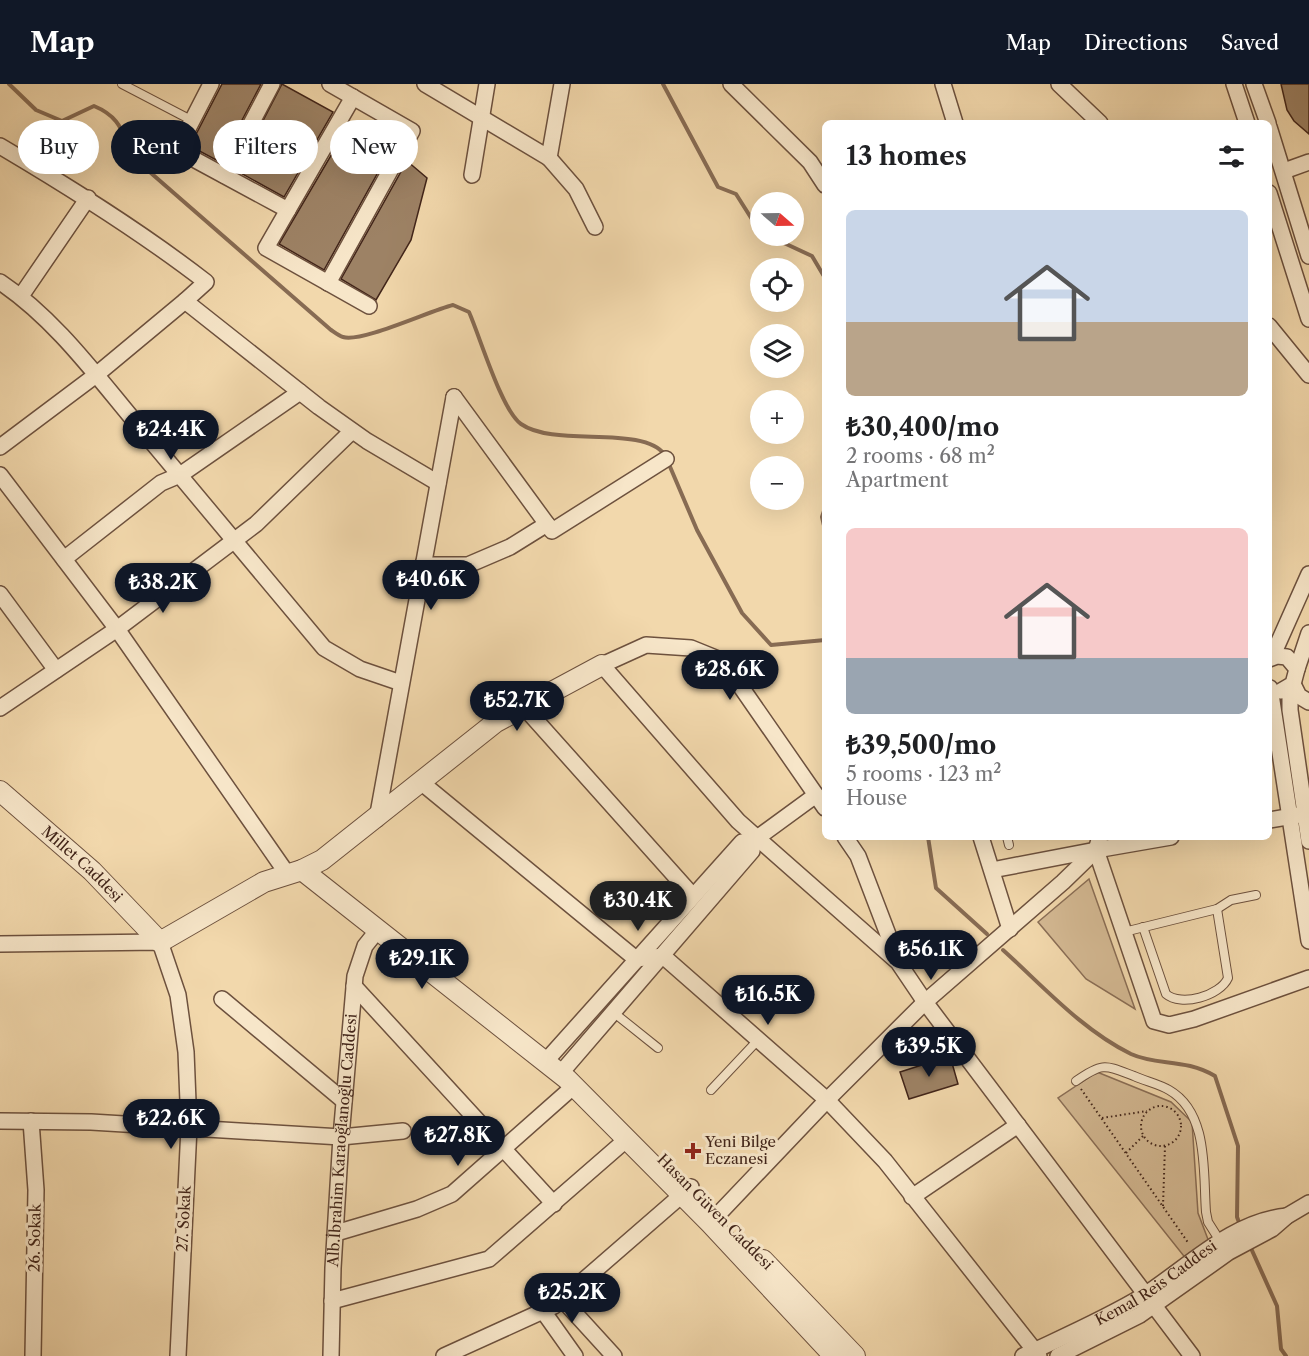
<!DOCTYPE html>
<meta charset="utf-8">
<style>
:root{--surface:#fff;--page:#f6f6f6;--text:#202124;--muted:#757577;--accent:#111827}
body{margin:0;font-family:"Libre Caslon Text",serif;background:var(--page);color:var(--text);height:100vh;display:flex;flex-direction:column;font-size:22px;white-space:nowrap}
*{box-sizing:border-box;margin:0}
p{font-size:20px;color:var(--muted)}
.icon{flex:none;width:33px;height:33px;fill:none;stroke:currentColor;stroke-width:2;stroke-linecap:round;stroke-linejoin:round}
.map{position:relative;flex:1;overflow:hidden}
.side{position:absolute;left:822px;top:36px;width:450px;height:720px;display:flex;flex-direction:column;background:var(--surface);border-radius:9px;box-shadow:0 6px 24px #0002}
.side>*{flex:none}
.guide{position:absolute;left:18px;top:36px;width:570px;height:54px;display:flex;gap:12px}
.needle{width:39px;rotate:110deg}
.tools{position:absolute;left:750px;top:108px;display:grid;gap:12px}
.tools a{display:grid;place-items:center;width:54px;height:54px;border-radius:50%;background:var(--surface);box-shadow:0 6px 24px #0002;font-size:30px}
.price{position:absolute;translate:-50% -51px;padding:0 14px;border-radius:21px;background:var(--accent);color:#fff;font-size:20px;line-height:39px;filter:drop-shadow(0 2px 3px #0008)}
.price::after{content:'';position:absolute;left:50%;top:36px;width:18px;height:14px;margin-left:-9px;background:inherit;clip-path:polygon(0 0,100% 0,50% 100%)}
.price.active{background:#222;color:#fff}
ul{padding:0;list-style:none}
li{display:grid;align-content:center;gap:12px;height:318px;padding:0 24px}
li span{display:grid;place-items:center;height:186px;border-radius:9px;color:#555}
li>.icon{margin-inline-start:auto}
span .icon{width:108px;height:108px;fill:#fffc;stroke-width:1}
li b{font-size:26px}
h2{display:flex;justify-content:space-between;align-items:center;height:72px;padding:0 24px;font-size:26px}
.tag{padding:0 21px;border-radius:27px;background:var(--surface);box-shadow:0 6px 24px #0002;font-size:21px;line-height:54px}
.tag.active{background:var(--accent);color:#fff}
header{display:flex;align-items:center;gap:36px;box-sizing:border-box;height:84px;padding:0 30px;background:var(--accent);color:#fff}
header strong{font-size:28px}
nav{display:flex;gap:33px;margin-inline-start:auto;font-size:21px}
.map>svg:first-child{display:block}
.green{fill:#d4b993;stroke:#8a6e56;stroke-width:1.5}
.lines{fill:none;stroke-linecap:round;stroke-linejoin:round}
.stream{stroke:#876b53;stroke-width:4}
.building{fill:#9d8265;stroke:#412419;stroke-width:1.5}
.service-casing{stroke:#6d513e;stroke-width:10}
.minor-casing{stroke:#6d513e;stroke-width:18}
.tertiary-casing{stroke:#6d513e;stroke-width:22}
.path{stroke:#412419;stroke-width:2;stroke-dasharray:1.5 3;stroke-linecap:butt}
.service{stroke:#f7e6c9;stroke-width:8}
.minor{stroke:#f7e6c9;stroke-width:15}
.tertiary{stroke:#f7e6c9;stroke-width:20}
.poi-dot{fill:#8f2418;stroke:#f7e6c9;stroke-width:2}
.labels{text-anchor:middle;stroke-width:6;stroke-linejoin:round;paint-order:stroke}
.street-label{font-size:15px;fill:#412419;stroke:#f7e6c9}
.poi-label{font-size:15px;fill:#412419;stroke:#f7e6c9;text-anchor:start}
</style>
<header>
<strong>Map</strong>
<nav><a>Map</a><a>Directions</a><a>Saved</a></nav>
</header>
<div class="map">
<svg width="1309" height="1272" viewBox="0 0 1309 1272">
<rect width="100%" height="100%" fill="#f2d8ac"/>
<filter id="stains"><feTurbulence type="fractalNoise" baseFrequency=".00333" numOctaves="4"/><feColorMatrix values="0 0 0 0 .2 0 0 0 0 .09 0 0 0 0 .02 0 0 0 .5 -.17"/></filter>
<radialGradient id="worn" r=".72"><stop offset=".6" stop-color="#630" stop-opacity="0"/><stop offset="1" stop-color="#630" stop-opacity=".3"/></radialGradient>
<g class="green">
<polygon points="1089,795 1135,925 1086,895 1038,838"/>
<polygon points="1097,988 1171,1018 1192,1038 1198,1129 1209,1158 1187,1176 1058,1014"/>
</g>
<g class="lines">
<g class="stream">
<path d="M 9,0 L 36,26 L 62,37 L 94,22 C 123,34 122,51 136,76 L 331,246 C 334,248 339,252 343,253 C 361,259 429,227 453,221 L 469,228 C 480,253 502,327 521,340 C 555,364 643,340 665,371"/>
<polyline points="663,0 718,103 736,110 760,148"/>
<polyline points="769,152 812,172 825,194"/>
<polyline points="668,378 697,446 742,529 771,561 825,556"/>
<polyline points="825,424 822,433 825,446"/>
<polyline points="928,753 936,804 987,850"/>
<path d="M 1003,866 C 1043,902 1082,946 1131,970 C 1157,982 1185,974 1215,992 L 1238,1062 L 1237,1133 L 1240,1141"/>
<polyline points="1250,1162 1277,1222 1281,1265 1286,1272"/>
</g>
</g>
<g class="building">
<polygon points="222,0 261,0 220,78 190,62"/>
<polygon points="282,0 333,28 284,113 237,87"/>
<polygon points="1281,0 1309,0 1309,50 1294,37 1287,26"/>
<polygon points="350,39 392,63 324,186 279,160"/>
<polygon points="407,77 427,94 411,156 376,216 341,195"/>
<polygon points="950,972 958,1000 909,1015 900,988"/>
</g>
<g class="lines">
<defs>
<g id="service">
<polyline points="122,0 193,37"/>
<polyline points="1007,753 1009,761"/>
<path d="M 1143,843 L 1166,910 C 1181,923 1220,912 1228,894 L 1217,825"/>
<polyline points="1124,848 1217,825 1231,816 1256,811"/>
<polyline points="613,928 658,964"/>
<path d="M 1076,997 C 1103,978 1105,981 1134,992 C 1145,997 1159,1000 1169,1006 C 1209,1029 1203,1088 1206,1128 L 1208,1138 L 1220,1157"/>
<polyline points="711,1006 759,955"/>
</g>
<g id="minor">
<polyline points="211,0 177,66 288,126"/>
<polyline points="425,0 549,74 562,0"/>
<polyline points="731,0 810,78 825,101"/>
<polyline points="943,0 955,39"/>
<polyline points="1059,0 1100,39"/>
<polyline points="1234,0 1247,39"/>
<polyline points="1254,0 1268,39"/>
<polyline points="353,13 266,164 369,222"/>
<polyline points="1269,43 1309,172"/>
<path d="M 0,62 C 71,104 140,147 206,198 L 185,217"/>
<polyline points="549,74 576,105 595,143"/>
<polyline points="1284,87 1309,78"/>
<polyline points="224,91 272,0"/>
<polyline points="472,91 487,0"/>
<polyline points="1269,109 1309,235"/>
<path d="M 0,198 C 54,234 95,290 136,339 C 199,414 262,489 324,564 L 360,585 L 401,599"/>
<polyline points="328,199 412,47 330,0"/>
<polyline points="21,212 88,114"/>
<polyline points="1269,242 1309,291"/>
<polyline points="454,313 552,447 666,375"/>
<polyline points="0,363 96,291 185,217 319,323 367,357 438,399"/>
<polyline points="0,391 117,545 256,440 352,347"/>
<polyline points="64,475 161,399 180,391 300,308"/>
<polyline points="422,481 468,481 510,463 547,440"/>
<polyline points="0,510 56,586"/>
<polyline points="1272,573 1309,490"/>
<polyline points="1269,575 1277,572 1287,573 1297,585 1293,600 1281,607"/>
<polyline points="1297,585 1309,549"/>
<polyline points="1293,600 1299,612 1309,618"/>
<polyline points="1270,604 1309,857"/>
<polyline points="1290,604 1290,626 1309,757"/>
<polyline points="524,623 693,812"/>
<polyline points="0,624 117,545 288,791"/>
<polyline points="422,699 636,875 663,872 827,1016 885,1077 1039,1272"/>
<polyline points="825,724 723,577 691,564 646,561 602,581 738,737 898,878 925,918 1192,1272"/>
<polyline points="377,735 454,313"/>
<polyline points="1269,736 1299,731"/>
<polyline points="845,753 858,772 897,874"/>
<polyline points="981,753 1010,845"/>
<polyline points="1100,753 1096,766 1154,937 1169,941 1194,935 1309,894"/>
<polyline points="992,786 1096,766"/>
<polyline points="0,860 160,858 178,911 186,968 189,1043 178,1272"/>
<polyline points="354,902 554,1120"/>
<polyline points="222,915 344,1017"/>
<polyline points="545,978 742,758 753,757 816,711"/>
<polyline points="560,990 752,767 753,757"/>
<polyline points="0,1037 91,1038 341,1053 403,1047"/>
<polyline points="31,1037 36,1106 33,1272"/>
<polyline points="912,1113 1018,1041"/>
<polyline points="710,1139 827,1016 925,918 1063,798 1096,766 1171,753"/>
<polyline points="336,1149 417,1125 452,1110 573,1003"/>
<polyline points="562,1215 614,1272"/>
<polyline points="332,1217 489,1175 627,1055"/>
<polyline points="543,1227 575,1272"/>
<path id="s1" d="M 331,1272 L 333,1184 L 341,1053 L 355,892 L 365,862 L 377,847"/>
<polyline points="444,1272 554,1222 691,1103"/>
<path id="s2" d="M 1023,1272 C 1063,1253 1105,1235 1143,1212 C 1188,1183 1232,1137 1287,1132"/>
<polyline points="1058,1272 1140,1231 1229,1168 1272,1145 1287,1132 1309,1119"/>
</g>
<g id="tertiary">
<path id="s3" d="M 0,707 L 92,787 L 160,858 L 264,798 L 302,786 L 322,776 L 496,638 L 602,581"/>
<polyline points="302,786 567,995 710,1139 834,1272"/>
<polyline points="763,1176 855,1272"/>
</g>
</defs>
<use href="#service" class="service-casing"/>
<use href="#minor" class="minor-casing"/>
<use href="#tertiary" class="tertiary-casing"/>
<g class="path">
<polyline points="1081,1005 1189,1160"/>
<circle cx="1161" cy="1042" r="20"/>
<polyline points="1102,1034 1147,1027"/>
<polyline points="1126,1069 1143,1052"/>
<polyline points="1163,1122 1165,1062"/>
</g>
<use href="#service" class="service"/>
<use href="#minor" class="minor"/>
<use href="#tertiary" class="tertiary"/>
</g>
<path class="poi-dot" d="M690 1058h6v6h6v6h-6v6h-6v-6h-6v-6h6z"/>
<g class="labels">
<g class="street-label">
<text dy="5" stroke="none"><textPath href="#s3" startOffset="110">Millet Caddesi</textPath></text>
<text dy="5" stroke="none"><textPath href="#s1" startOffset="216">Alb.İbrahim Karaoğlanoğlu Caddesi</textPath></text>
<text transform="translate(715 1128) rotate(45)" y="5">Hasan Güven Caddesi</text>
<text transform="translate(184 1135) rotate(-87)" y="5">27. Sokak</text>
<text transform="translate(35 1154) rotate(-89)" y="5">26. Sokak</text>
<text dy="5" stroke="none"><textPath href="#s2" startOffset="152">Kemal Reis Caddesi</textPath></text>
</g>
<g class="poi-label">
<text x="705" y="1063">Yeni Bilge<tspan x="705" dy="17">Eczanesi</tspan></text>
</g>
</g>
<rect width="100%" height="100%" filter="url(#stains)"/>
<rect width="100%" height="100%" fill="url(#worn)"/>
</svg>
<div class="tools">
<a><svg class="needle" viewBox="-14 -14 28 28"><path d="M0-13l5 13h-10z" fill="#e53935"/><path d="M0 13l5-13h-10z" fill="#757577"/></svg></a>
<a><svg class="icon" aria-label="locate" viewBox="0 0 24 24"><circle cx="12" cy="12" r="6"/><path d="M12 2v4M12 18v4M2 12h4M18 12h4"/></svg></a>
<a><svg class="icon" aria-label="layers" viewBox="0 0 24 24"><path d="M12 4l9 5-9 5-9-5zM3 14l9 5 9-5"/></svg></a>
<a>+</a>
<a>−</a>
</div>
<b class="price" style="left:171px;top:377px">₺24.4K</b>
<b class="price" style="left:431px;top:527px">₺40.6K</b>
<b class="price" style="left:163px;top:530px">₺38.2K</b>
<b class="price" style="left:730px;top:617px">₺28.6K</b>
<b class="price" style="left:517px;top:648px">₺52.7K</b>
<b class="price active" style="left:638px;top:848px">₺30.4K</b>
<b class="price" style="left:931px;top:897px">₺56.1K</b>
<b class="price" style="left:422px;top:906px">₺29.1K</b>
<b class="price" style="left:768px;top:942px">₺16.5K</b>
<b class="price" style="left:929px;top:994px">₺39.5K</b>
<b class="price" style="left:171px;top:1066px">₺22.6K</b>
<b class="price" style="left:458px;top:1083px">₺27.8K</b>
<b class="price" style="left:572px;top:1240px">₺25.2K</b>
<div class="guide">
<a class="tag">Buy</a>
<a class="tag active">Rent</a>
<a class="tag">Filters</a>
<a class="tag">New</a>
</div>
<section class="side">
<h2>13 homes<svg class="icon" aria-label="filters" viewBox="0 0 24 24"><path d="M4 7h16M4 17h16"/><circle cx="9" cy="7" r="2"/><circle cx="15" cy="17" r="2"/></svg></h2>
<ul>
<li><span style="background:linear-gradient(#c9d6e8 60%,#b9a48a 0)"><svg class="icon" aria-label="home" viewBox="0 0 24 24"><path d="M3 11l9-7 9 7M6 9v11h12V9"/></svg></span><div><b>₺30,400/mo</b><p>2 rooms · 68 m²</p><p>Apartment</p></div></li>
<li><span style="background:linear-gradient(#f6c9c9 70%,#9aa5b1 0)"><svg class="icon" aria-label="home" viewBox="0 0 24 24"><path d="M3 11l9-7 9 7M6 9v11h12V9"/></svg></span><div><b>₺39,500/mo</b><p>5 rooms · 123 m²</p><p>House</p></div></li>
</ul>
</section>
</div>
